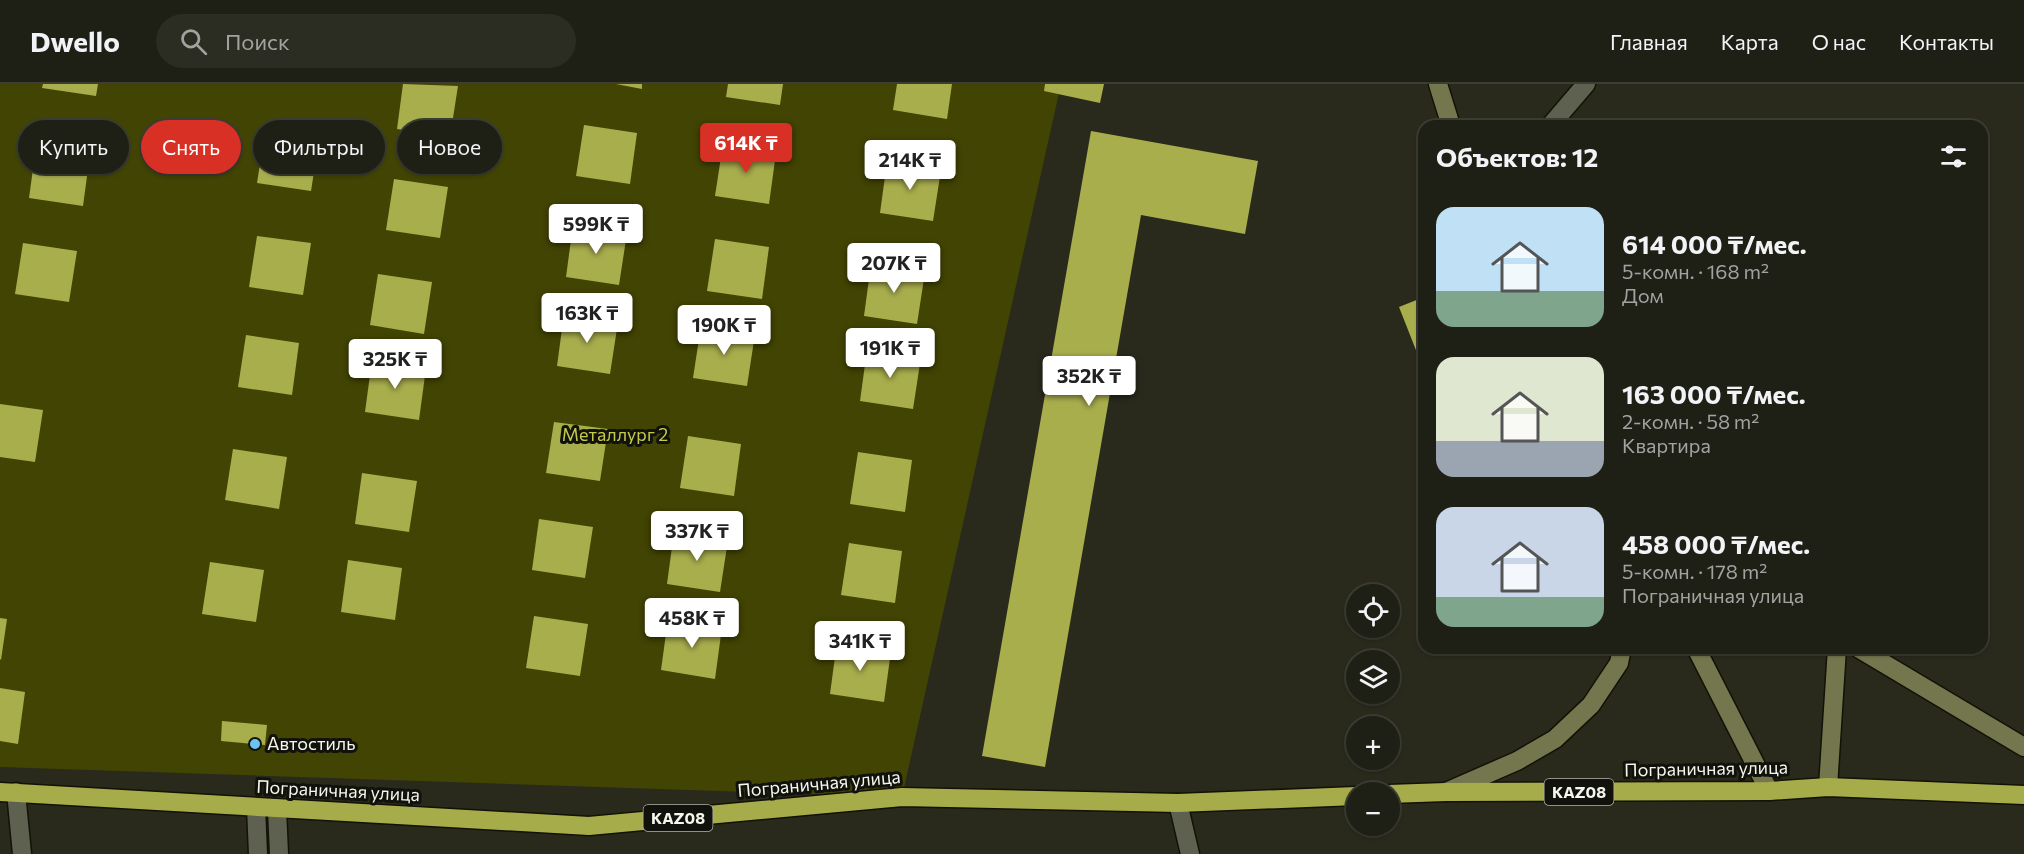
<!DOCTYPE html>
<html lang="ru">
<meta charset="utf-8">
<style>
:root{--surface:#1f2015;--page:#2c2d22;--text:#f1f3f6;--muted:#a1a3a0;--line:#3c3e34;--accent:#d93025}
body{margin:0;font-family:Commissioner,sans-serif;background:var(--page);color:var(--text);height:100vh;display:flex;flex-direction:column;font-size:22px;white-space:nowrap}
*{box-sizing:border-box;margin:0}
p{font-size:20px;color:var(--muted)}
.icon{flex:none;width:33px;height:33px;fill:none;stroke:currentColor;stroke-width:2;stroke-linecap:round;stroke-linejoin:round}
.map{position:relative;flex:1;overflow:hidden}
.panel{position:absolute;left:1418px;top:36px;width:570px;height:534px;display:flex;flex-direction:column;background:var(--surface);border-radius:18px;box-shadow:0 2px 4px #0004,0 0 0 2px var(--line)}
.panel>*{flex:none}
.top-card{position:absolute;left:18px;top:36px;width:570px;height:54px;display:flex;gap:12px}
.controls{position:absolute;left:1346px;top:500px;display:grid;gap:12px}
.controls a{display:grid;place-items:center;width:54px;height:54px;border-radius:50%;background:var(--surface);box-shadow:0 2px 4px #0004,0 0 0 2px var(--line);font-size:30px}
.price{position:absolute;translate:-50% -51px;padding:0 14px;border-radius:6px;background:#fff;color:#222;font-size:20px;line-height:39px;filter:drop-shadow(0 2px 3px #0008)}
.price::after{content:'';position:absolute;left:50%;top:36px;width:18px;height:14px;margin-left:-9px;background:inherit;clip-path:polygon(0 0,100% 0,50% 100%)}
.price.on{background:var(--accent);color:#fff}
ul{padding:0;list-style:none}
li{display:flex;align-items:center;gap:18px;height:150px;padding:0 18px}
li span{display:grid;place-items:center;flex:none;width:168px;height:120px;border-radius:18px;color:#555}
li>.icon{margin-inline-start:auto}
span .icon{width:72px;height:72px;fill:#fffc;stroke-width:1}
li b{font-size:26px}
h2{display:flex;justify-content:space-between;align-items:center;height:72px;padding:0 18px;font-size:26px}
.chip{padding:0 21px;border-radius:27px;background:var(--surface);box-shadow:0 2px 4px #0004,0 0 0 2px var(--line);font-size:21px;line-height:54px}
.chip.on{background:var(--accent);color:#fff}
header{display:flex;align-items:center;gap:36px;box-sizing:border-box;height:84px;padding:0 30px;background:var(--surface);border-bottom:2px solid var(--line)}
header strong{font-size:28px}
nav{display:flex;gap:33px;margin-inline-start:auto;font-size:21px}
.search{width:420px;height:54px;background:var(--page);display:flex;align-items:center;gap:15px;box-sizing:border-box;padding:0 21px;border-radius:33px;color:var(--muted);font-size:22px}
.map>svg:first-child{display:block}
.green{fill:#424403}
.building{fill:#a9ae4d}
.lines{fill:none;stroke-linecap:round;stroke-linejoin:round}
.lane-casing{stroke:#121206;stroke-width:21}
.secondary-casing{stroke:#121206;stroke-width:21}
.highway-casing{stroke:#121206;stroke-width:21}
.lane{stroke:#5e6050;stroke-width:18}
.secondary{stroke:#74774e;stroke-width:18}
.highway{stroke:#a7ac4a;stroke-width:18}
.poi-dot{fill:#6cc3f2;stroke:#11120c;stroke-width:2}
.labels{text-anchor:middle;stroke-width:6;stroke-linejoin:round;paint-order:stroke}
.shield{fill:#11120c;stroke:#b1b2a9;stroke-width:1.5}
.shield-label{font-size:16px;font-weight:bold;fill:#f5f6ec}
.park-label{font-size:18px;fill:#c4ca47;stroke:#11120c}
.poi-label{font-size:18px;fill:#f5f6ec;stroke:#11120c;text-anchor:start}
.street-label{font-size:18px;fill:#f5f6ec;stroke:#11120c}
</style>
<header>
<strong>Dwello</strong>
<div class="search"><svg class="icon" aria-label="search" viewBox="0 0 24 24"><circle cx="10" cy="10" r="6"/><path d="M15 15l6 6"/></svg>Поиск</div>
<nav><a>Главная</a><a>Карта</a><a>О нас</a><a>Контакты</a></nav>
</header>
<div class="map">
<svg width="2024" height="770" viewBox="0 0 2024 770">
<rect width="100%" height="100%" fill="#292a1c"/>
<polygon class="green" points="0,0 1061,0 902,713 0,683"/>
<g class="building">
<polygon points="43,0 98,0 96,12 42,4"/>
<polygon points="403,0 458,2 450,53 397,45"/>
<polygon points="616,0 642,0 642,5"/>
<polygon points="728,0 783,0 780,21 726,13"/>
<polygon points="897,0 952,0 947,35 893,26"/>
<polygon points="1045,0 1104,0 1100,19 1044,7"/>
<polygon points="584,41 637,49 630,100 576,92"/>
<polygon points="265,47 319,56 311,107 257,99"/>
<polygon points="1091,47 1258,77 1245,150 1141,131 1045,683 982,672"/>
<polygon points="723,60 776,69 769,120 715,112"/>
<polygon points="36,63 90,70 83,122 29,114"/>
<polygon points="887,78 941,86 933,137 880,129"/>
<polygon points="394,95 448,103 440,154 386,146"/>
<polygon points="573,141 627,149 619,201 566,193"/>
<polygon points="257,152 311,159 303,211 249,203"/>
<polygon points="715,155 769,163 762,215 707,207"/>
<polygon points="23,159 77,167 69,218 15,210"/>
<polygon points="871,180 925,188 917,240 864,232"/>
<polygon points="378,190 432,198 424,250 370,241"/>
<polygon points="1424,213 1424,284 1423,284 1399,223"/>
<polygon points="564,230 618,238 610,290 557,282"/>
<polygon points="701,242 755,250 747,302 693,294"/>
<polygon points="246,251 299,259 292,311 238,303"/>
<polygon points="867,266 921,273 913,325 860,317"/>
<polygon points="372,276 426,284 419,336 365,328"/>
<polygon points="0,320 43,326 35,378 0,373"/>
<polygon points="554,338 608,345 600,397 546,389"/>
<polygon points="688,352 741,360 734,412 680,404"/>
<polygon points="233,365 287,373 279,425 225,416"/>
<polygon points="858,368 912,376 905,428 850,420"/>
<polygon points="362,389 417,397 409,448 355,440"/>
<polygon points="539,435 593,443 585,494 532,486"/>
<polygon points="674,448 728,456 720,508 667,500"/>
<polygon points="849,459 902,467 895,519 841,511"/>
<polygon points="348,476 402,484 395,536 341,528"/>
<polygon points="210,478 264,486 256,538 202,530"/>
<polygon points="534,532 588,540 580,592 526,584"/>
<polygon points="0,534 7,535 1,576 0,575"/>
<polygon points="668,535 722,543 715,595 661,586"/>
<polygon points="837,558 891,567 884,618 830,610"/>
<polygon points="0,604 25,608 18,660 0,657"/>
<polygon points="222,637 267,641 265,661 221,657"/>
</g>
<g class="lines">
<defs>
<g id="lane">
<polyline points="1550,42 1586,0"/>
<polyline points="16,708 22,770"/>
<polyline points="1178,719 1190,770"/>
<polyline points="256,723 258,770"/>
<polyline points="277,725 279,770"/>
</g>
<g id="secondary">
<polyline points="1438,0 1451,42"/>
<polyline points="1696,564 1769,707"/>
<polyline points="1858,564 2024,663"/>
<polyline points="1828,703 1837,564"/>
<polyline points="1446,708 1517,677 1555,655 1591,621 1619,579 1622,564"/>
</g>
<g id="highway">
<polyline points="0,708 589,742 902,713 1178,719 1356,712"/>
<polyline points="1389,710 1446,708 1769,707 1828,703 2024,711"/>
</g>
</defs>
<use href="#lane" class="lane-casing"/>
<use href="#secondary" class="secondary-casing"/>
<use href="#highway" class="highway-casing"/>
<use href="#lane" class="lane"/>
<use href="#secondary" class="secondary"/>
<use href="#highway" class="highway"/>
</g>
<circle class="poi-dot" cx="255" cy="660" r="6"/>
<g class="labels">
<g class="shield">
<rect x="1544.5" y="695" width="69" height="26" rx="4.5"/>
<rect x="643.5" y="721" width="69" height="26" rx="4.5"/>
</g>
<g class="shield-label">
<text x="1579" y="714">KAZ08</text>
<text x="678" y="740">KAZ08</text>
</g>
<g class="park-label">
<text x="615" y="357">Металлург 2</text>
</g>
<g class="poi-label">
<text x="267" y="666">Автостиль</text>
</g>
<g class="street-label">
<text transform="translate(1706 685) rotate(-1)" y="6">Пограничная улица</text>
<text transform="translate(819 700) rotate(-5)" y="6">Пограничная улица</text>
<text transform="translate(338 707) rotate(3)" y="6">Пограничная улица</text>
</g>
</g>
</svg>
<div class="controls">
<a><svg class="icon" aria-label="locate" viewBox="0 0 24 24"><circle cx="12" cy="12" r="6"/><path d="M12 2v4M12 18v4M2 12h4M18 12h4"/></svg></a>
<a><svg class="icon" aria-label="layers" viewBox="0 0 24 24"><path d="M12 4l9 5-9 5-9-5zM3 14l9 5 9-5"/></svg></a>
<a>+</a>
<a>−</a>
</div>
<b class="price on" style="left:746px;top:90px">614K ₸</b>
<b class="price" style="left:910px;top:107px">214K ₸</b>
<b class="price" style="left:596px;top:171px">599K ₸</b>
<b class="price" style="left:894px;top:210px">207K ₸</b>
<b class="price" style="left:587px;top:260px">163K ₸</b>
<b class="price" style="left:724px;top:272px">190K ₸</b>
<b class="price" style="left:890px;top:295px">191K ₸</b>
<b class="price" style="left:395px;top:306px">325K ₸</b>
<b class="price" style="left:1089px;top:323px">352K ₸</b>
<b class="price" style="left:697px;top:478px">337K ₸</b>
<b class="price" style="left:692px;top:565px">458K ₸</b>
<b class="price" style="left:860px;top:588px">341K ₸</b>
<div class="top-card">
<a class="chip">Купить</a>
<a class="chip on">Снять</a>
<a class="chip">Фильтры</a>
<a class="chip">Новое</a>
</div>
<section class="panel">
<h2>Объектов: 12<svg class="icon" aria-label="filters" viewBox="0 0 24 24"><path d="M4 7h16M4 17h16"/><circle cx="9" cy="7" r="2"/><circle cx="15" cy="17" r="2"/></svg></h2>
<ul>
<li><span style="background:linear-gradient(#bfe0f5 70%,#7fa58c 0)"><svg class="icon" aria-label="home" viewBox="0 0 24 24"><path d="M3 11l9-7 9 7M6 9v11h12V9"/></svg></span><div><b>614 000 ₸/мес.</b><p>5-комн. · 168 m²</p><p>Дом</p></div></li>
<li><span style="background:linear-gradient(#dfe7d0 70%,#9aa5b1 0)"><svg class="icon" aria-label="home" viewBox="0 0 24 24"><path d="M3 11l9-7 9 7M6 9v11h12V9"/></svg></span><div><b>163 000 ₸/мес.</b><p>2-комн. · 58 m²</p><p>Квартира</p></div></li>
<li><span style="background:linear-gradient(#c9d6e8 75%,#7fa58c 0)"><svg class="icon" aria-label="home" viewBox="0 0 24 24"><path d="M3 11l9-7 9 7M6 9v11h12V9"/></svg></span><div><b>458 000 ₸/мес.</b><p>5-комн. · 178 m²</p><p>Пограничная улица</p></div></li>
</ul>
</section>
</div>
